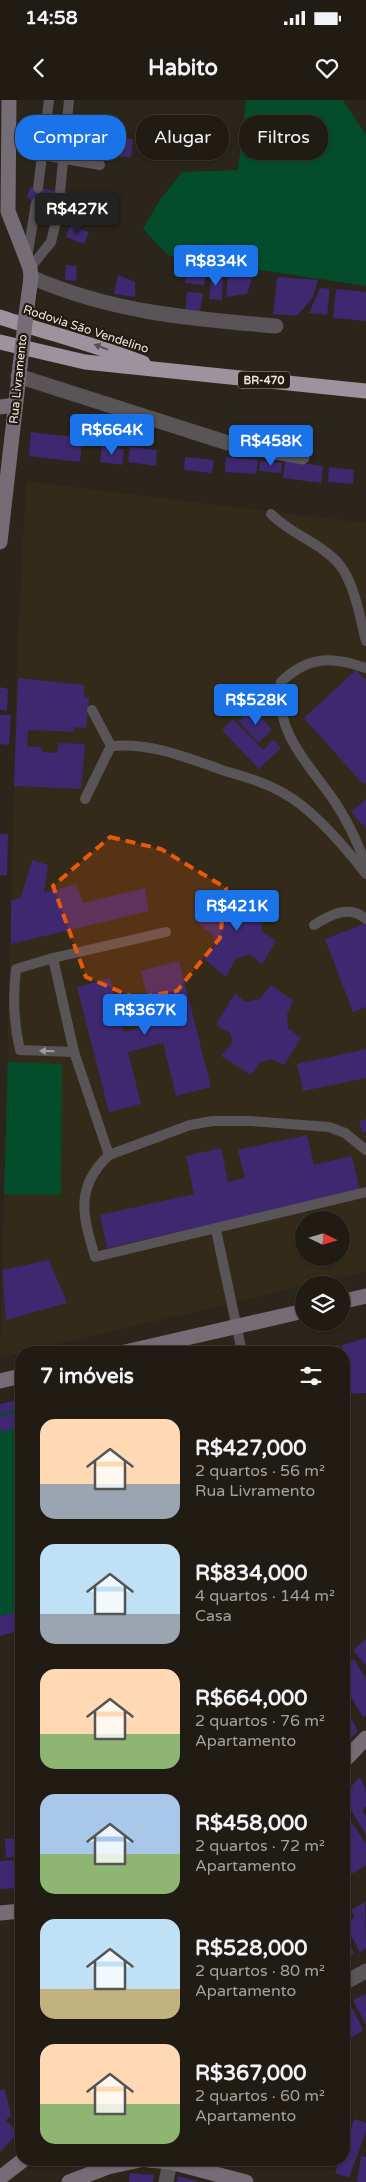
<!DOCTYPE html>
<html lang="pt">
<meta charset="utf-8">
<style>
:root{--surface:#201c14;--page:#28251d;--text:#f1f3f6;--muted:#a2a1a0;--line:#3d3a34;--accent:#1a73e8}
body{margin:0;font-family:"Varela Round",sans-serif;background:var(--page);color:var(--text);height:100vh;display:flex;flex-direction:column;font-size:19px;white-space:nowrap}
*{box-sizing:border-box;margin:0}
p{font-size:16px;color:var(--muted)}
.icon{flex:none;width:28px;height:28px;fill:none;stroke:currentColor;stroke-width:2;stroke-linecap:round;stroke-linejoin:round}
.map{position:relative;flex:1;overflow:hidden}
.details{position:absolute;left:15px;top:1246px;width:335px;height:820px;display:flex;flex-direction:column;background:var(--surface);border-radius:20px;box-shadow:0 1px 4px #0004,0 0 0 1px var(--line)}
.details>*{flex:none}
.guide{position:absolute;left:15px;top:15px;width:336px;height:45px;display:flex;gap:10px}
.needle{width:32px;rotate:95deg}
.fabs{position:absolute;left:295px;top:1111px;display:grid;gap:10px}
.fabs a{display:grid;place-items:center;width:55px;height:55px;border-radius:50%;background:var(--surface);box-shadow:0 1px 4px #0004,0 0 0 1px var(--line);font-size:25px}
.price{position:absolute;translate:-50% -42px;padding:0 11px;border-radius:5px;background:var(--accent);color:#fff;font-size:16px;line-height:32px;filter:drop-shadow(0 1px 2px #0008)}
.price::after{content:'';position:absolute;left:50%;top:30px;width:15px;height:11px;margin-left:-8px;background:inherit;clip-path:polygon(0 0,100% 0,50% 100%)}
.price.active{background:#222;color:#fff}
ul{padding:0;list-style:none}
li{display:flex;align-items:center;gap:15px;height:125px;padding:0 25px}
li span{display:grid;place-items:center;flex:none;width:140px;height:100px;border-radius:15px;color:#555}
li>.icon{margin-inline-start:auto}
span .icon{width:60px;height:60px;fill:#fffc;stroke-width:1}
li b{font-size:21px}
h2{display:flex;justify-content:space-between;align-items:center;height:60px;padding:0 25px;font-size:21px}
.tag{padding:0 18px;border-radius:20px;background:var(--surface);box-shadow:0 1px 4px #0004,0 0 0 1px var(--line);font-size:18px;line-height:45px}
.tag.active{background:var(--accent);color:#fff}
.status{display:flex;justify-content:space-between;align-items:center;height:35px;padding:0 25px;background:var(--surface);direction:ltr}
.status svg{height:14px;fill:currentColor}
header{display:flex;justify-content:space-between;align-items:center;height:65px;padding:0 25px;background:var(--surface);font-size:22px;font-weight:700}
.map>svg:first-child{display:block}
.built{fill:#342a1a;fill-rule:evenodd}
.green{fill:#034c2c}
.building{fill:#3e2870}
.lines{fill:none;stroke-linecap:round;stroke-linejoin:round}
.lane{stroke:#585458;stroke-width:10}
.street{stroke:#585458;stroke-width:15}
.secondary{stroke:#746d75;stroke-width:15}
.highway{stroke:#9d939e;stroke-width:15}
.secondary-bridge{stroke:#746d75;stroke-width:15}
.oneway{fill:#595151}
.oneway2{fill:#a29e9c}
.marked{fill:#e8590c;fill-opacity:0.2;stroke:#e8590c;stroke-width:4;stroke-dasharray:10 6;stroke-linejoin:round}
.labels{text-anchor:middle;stroke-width:4.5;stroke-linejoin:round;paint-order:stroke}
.shield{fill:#211b12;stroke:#afaaa3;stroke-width:1}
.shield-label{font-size:11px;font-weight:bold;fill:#ece8e1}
.street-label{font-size:12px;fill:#ece8e1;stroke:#211b12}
</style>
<div class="status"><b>14:58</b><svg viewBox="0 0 49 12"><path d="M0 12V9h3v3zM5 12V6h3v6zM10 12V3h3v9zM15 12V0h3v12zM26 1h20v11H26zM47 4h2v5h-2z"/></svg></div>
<header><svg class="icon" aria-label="back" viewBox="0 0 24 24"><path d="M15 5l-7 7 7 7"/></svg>Habito<svg class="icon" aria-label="heart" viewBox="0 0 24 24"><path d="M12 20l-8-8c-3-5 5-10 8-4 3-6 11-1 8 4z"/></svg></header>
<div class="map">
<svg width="366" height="2082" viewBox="0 0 366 2082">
<rect width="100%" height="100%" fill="#2b251b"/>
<path class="built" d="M 26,381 L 366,423 L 366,1171 L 0,1258 L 17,559 ZM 304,1120 L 341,1120 L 341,1158 L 304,1158 Z"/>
<g class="green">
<polygon points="246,0 343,0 366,35 366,186 169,156 143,129 160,100 182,72 238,70"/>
<polygon points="8,962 62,964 61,1095 4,1094"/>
<polygon points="21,1301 21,1530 0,1536 0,1306"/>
</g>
<g class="building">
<polygon points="105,37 133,39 131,57 104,55"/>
<polygon points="30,87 77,94 76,108 42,107 27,97"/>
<polygon points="70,126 89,132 84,144 66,137"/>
<polygon points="66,165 77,166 76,181 65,180"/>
<polygon points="187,170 206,172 204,185 185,183"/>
<polygon points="228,171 253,175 247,194 226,197"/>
<polygon points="212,173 223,174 222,200 209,199"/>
<polygon points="118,175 135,182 135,197 114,194"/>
<polygon points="277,177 318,180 313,197 297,216 273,214"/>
<polygon points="320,188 330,189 327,215 309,213"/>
<polygon points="336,189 366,192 366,221 333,218"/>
<polygon points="187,192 203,193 200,212 185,211"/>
<polygon points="31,332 82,338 80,362 29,356"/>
<polygon points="102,346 124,349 122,365 100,362"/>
<polygon points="130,347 157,350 156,366 128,362"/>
<polygon points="185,357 214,360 212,373 184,370"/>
<polygon points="226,357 258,360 256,374 225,372"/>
<polygon points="260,361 282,363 281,373 259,371"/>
<polygon points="285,361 323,366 321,383 283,378"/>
<polygon points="329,367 354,370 353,384 328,382"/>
<polygon points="356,570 366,581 366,682 363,684 304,618"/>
<polygon points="18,578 84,585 84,597 89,598 86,628 74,627 74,632 28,630 27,647 41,647 43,652 57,653 59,643 85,644 81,689 14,686"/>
<polygon points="0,587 8,589 7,611 0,610"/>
<polygon points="253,609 272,630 258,643 239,621"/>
<polygon points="0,615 11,615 9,645 0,644"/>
<polygon points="233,619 263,650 273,640 281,648 259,669 222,630"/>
<polygon points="366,699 366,729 351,712"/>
<polygon points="0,734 8,734 7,775 0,775"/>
<polygon points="32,760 48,765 44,793 76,784 83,803 145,788 149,811 11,844 11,801 21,797"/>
<polygon points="250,790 272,805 261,819 262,831 276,841 262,864 250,854 236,859 226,877 204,859 215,846 213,835 198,824 214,799 228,806 240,802"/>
<polygon points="366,823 366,907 353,912 325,839"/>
<polygon points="179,861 211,987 176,996 163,943 128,952 141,1004 109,1012 77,887 110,878 124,932 154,924 141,871"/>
<polygon points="271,885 293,900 287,915 288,928 301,938 284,965 272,959 260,962 251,975 221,956 233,942 230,933 216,925 235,893 245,902 260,899"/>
<polygon points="366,949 366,978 303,991 297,964"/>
<polygon points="366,1019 366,1032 362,1033 359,1021"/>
<polygon points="307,1035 314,1065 352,1056 360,1091 107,1148 100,1115 194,1094 186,1056 221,1048 228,1082 245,1078 238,1050"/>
<polygon points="49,1160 67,1203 6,1220 2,1170"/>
<polygon points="366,1238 366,1293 349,1294 342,1245"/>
<polygon points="339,1245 339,1252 307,1252"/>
<polygon points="21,1299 21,1308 0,1314 0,1304"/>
<polygon points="21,1311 21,1327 0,1332 0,1316"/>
<polygon points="21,1511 21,1530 0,1536 0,1516"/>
<polygon points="366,1539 366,1566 353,1550"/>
<polygon points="354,1559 366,1579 366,1615 363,1617 344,1586 344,1566"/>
<polygon points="344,1605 358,1631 344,1645"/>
<polygon points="360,1677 366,1690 366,1706 362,1710 366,1717 366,1735 344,1698 344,1694"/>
<polygon points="345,1712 366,1744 366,1765 347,1777 344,1771"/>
<polygon points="21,1738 21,1757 6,1757 5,1739"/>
<polygon points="17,1760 18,1788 0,1789 0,1761"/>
<polygon points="365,1802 366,1848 360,1852 344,1823 355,1817 351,1810"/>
<polygon points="344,1832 354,1853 344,1862"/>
<polygon points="366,1894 366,1925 353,1900"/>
<polygon points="351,1905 363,1930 344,1943 344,1908"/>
<polygon points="5,1989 11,2016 6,2020 18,2033 0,2052 0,1990"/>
<polygon points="354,2019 366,2023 366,2031 349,2078 335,2073 340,2060 344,2060 344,2048"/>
<polygon points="361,2056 366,2057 366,2082 357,2082"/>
<polygon points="71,2060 92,2060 75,2068"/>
<polygon points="130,2073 154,2075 153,2082 129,2082"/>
<polygon points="178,2076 197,2081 197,2082 177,2082"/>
</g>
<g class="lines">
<g class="lane">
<polyline points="42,55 100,65"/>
<polyline points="38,88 49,0"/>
<polyline points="60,92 69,0"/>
<polyline points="27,159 36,103"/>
<polyline points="30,168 51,142 59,109"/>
<path d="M 271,414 C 290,433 311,439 331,456 C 354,474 359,515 366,541"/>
<path d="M 366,568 C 331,556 308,556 281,582 C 274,633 309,664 335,702 C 348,722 358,743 366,765"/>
<polyline points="92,610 111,646"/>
<path d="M 85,699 L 111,646 C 151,642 188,658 225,671 C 245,677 267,683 285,694 C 315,711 345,747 366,774"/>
<path d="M 314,825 C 330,815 349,804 366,819"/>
<path d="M 53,858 L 16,869 C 13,895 14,925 20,950 L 74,952"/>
<path d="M 366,1050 L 345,1033 L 329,1027 L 250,1021 L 212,1021 L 190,1025 L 109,1055 C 74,1088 83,1116 95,1157 L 366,1092"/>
<polyline points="109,1055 74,952 53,858 166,832"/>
<polyline points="216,1130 242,1252"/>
</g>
<g class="street">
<path d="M 31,177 C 110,212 191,219 276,226"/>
<polyline points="18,276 228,343 302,357"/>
<polyline points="344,1883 366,1871"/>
<polyline points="166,2082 170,2062"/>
</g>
<g class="secondary">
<polyline points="9,0 8,111 30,168 31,177 26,215"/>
<polyline points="0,307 15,305"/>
<polyline points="0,442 20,266"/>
<polyline points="341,1202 366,1196"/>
<polyline points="125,1252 304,1211"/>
<polyline points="0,1281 21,1276"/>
<polyline points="344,1661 366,1638"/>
<polyline points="0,1813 21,1811"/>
<polyline points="148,2060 170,2062 246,2082"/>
<polyline points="0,2078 23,2060"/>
<polyline points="69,2082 108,2067 140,2060"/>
</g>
<g class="highway">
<path d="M 0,217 C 48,233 96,245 143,263"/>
<polyline points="0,242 85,262 366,291"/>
</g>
<polyline class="secondary-bridge" points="20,266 26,215"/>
</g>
<defs><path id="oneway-solid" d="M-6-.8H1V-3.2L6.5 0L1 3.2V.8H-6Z" transform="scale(1.25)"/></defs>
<use class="oneway" href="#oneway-solid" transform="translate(101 247) rotate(-160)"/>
<use class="oneway2" href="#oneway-solid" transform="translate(47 951) rotate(-178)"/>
<path class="marked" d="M 110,737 L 161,749 L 226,788 L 220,838 L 177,891 L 135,898 L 86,877 L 53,786 Z"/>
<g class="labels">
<rect class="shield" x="238" y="271.5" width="52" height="17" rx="4"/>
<g class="shield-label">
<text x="264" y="284">BR-470</text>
</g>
<g class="street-label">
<text transform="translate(86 229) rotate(18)" y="4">Rodovia São Vendelino</text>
<text transform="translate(18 279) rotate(-84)" y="4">Rua Livramento</text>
</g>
</g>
</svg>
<div class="fabs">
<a><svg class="needle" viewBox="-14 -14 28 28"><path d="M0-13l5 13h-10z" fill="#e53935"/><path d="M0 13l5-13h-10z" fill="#a2a1a0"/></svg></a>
<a><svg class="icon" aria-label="layers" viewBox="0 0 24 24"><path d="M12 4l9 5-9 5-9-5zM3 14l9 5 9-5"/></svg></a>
</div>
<b class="price active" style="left:77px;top:135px">R$427K</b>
<b class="price" style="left:216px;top:187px">R$834K</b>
<b class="price" style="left:112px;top:356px">R$664K</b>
<b class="price" style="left:271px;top:367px">R$458K</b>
<b class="price" style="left:256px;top:626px">R$528K</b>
<b class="price" style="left:237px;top:832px">R$421K</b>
<b class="price" style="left:145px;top:936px">R$367K</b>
<div class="guide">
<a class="tag active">Comprar</a>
<a class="tag">Alugar</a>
<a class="tag">Filtros</a>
</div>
<section class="details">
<h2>7 imóveis<svg class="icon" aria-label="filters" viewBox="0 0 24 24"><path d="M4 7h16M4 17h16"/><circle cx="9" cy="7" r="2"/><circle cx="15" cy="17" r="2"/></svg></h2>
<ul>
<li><span style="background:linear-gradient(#ffd9b3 65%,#9aa5b1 0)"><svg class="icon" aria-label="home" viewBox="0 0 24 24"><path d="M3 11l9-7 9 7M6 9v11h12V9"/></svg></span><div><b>R$427,000</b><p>2 quartos · 56 m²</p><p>Rua Livramento</p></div></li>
<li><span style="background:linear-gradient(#bfe0f5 70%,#9aa5b1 0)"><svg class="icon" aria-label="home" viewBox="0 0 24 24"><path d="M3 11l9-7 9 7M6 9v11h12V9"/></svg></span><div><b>R$834,000</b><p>4 quartos · 144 m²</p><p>Casa</p></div></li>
<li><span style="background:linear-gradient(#ffd9b3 65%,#8fb573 0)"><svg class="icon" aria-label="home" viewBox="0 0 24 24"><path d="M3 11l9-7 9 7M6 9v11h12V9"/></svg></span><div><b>R$664,000</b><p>2 quartos · 76 m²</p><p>Apartamento</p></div></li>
<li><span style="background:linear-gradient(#a9c7e8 60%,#8fb573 0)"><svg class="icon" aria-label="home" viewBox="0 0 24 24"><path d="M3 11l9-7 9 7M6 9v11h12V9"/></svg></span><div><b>R$458,000</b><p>2 quartos · 72 m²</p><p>Apartamento</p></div></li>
<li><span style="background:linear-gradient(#bfe0f5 70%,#c2b280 0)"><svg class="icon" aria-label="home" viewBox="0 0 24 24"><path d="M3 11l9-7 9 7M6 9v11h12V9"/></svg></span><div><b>R$528,000</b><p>2 quartos · 80 m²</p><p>Apartamento</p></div></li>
<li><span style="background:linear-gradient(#ffd9b3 60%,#8fb573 0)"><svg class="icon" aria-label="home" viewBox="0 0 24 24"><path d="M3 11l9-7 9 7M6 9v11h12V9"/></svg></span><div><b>R$367,000</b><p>2 quartos · 60 m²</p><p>Apartamento</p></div></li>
</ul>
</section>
</div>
